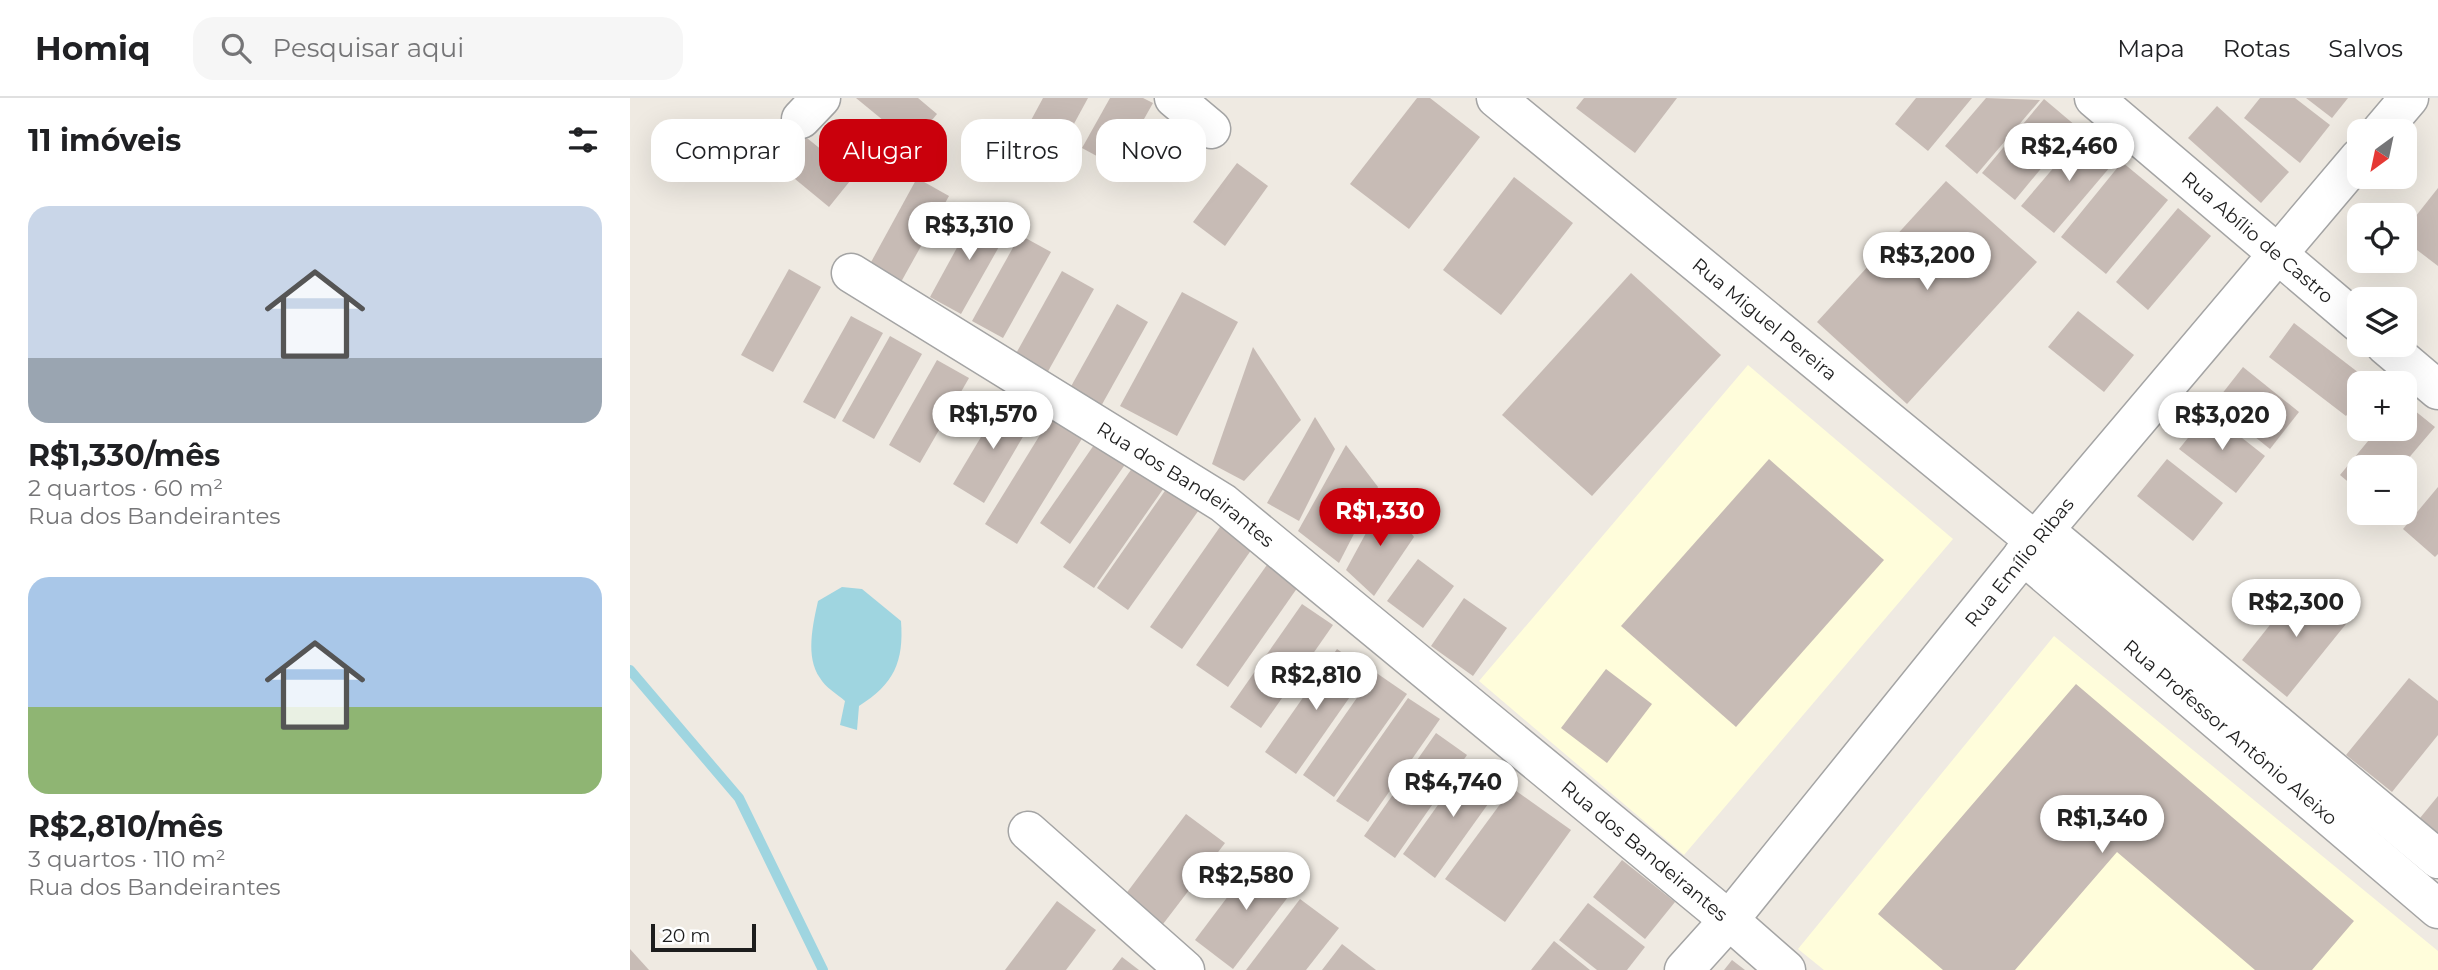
<!DOCTYPE html>
<html lang="pt">
<meta charset="utf-8">
<style>
:root{--surface:#fff;--page:#f6f6f6;--text:#202124;--muted:#757577;--line:#e0e0e0;--accent:#ca000c}
body{margin:0;font-family:Montserrat,sans-serif;background:var(--page);color:var(--text);height:100vh;display:flex;flex-direction:column;font-size:26px;white-space:nowrap}
*{box-sizing:border-box;margin:0}
p{font-size:23px;color:var(--muted)}
.icon{flex:none;width:38px;height:38px;fill:none;stroke:currentColor;stroke-width:2;stroke-linecap:round;stroke-linejoin:round}
.map{position:relative;flex:1;overflow:hidden}
.drawer{display:flex;flex-direction:column;background:var(--surface);width:630px}
.drawer>*{flex:none}
.top-card{position:absolute;left:21px;top:21px;width:665px;height:63px;display:flex;gap:14px}
.needle{width:46px;rotate:213deg}
.buttons{position:absolute;left:1717px;top:21px;display:grid;gap:14px}
.buttons a{display:grid;place-items:center;width:70px;height:70px;border-radius:14px;background:var(--surface);box-shadow:0 7px 28px #0002;font-size:35px}
.scale{position:absolute;left:21px;bottom:18px;width:105px;box-sizing:border-box;padding-left:7px;border:4px solid #1d1d1d;border-top:0;font-size:19px;line-height:24px;white-space:nowrap;color:#1d1d1d;-webkit-text-stroke:5px #fff;paint-order:stroke}
.price{position:absolute;translate:-50% -60px;padding:0 16px;border-radius:24px;background:#fff;color:#222;font-size:23px;line-height:46px;filter:drop-shadow(0 2px 4px #0008)}
.price::after{content:'';position:absolute;left:50%;top:42px;width:21px;height:16px;margin-left:-10px;background:inherit;clip-path:polygon(0 0,100% 0,50% 100%)}
.price.active{background:var(--accent);color:#fff}
ul{padding:0;list-style:none}
li{display:grid;align-content:center;gap:14px;height:371px;padding:0 28px}
li span{display:grid;place-items:center;height:217px;border-radius:21px;color:#555}
li>.icon{margin-inline-start:auto}
span .icon{width:126px;height:126px;fill:#fffc;stroke-width:1}
li b{font-size:30px}
h2{display:flex;justify-content:space-between;align-items:center;height:84px;padding:0 28px;font-size:30px}
.pill{padding:0 24px;border-radius:21px;background:var(--surface);box-shadow:0 7px 28px #0002;font-size:24px;line-height:63px}
.pill.active{background:var(--accent);color:#fff}
header{display:flex;align-items:center;gap:42px;box-sizing:border-box;height:98px;padding:0 35px;background:var(--surface);border-bottom:2px solid var(--line)}
header strong{font-size:33px}
nav{display:flex;gap:38px;margin-inline-start:auto;font-size:24px}
.search{width:490px;height:63px;background:var(--page);display:flex;align-items:center;gap:18px;box-sizing:border-box;padding:0 24px;border-radius:21px;color:var(--muted);font-size:26px}
main{display:flex;flex:1;min-height:0}
.map>svg:first-child{display:block}
.education{fill:#fffddb}
.water{fill:#9fd5e0}
.lines{fill:none;stroke-linecap:round;stroke-linejoin:round}
.stream{stroke:#9fd5e0;stroke-width:10}
.building{fill:#c7bbb5}
.minor-casing{stroke:#a4a4a4;stroke-width:41}
.tertiary-casing{stroke:#a4a4a4;stroke-width:41}
.minor{stroke:#fff;stroke-width:38}
.tertiary{stroke:#fff;stroke-width:38}
.labels{text-anchor:middle;stroke-width:7;stroke-linejoin:round;paint-order:stroke}
.street-label{font-size:19px;fill:#1d1d1d;stroke:#fff}
</style>
<header>
<strong>Homiq</strong>
<div class="search"><svg class="icon" aria-label="search" viewBox="0 0 24 24"><circle cx="10" cy="10" r="6"/><path d="M15 15l6 6"/></svg>Pesquisar aqui</div>
<nav><a>Mapa</a><a>Rotas</a><a>Salvos</a></nav>
</header>
<main>
<section class="drawer">
<h2>11 imóveis<svg class="icon" aria-label="filters" viewBox="0 0 24 24"><path d="M4 7h16M4 17h16"/><circle cx="9" cy="7" r="2"/><circle cx="15" cy="17" r="2"/></svg></h2>
<ul>
<li><span style="background:linear-gradient(#c9d6e8 70%,#9aa5b1 0)"><svg class="icon" aria-label="home" viewBox="0 0 24 24"><path d="M3 11l9-7 9 7M6 9v11h12V9"/></svg></span><div><b>R$1,330/mês</b><p>2 quartos · 60 m²</p><p>Rua dos Bandeirantes</p></div></li>
<li><span style="background:linear-gradient(#a9c7e8 60%,#8fb573 0)"><svg class="icon" aria-label="home" viewBox="0 0 24 24"><path d="M3 11l9-7 9 7M6 9v11h12V9"/></svg></span><div><b>R$2,810/mês</b><p>3 quartos · 110 m²</p><p>Rua dos Bandeirantes</p></div></li>
</ul>
</section>
<div class="map">
<svg width="1808" height="872" viewBox="0 0 1808 872">
<rect width="100%" height="100%" fill="#efeae2"/>
<g class="education">
<polygon points="1118,267 1323,441 1054,757 849,583"/>
<polygon points="1424,538 1808,853 1808,872 1194,872 1168,851"/>
</g>
<path class="water" d="M 212,489 L 232,491 L 271,523 C 274,564 264,586 229,608 L 227,632 L 210,627 L 215,603 C 207,596 195,589 190,580 C 175,559 183,526 188,503 Z"/>
<g class="lines">
<polyline class="stream" points="0,572 109,700 193,872"/>
</g>
<g class="building">
<polygon points="226,0 288,0 307,16 282,46"/>
<polygon points="413,0 458,0 433,46 399,26"/>
<polygon points="480,0 513,0 523,5 487,69 452,50"/>
<polygon points="787,0 800,0 850,39 779,131 720,86"/>
<polygon points="954,0 1047,0 1005,55 946,10"/>
<polygon points="1286,0 1342,0 1298,53 1265,26"/>
<polygon points="1356,0 1410,2 1347,76 1315,48"/>
<polygon points="1630,0 1665,0 1700,27 1670,65 1614,20"/>
<polygon points="1676,0 1718,0 1702,20"/>
<polygon points="1414,1 1446,28 1385,102 1352,75"/>
<polygon points="1587,8 1659,74 1631,105 1558,40"/>
<polygon points="167,32 224,78 199,109 142,62"/>
<polygon points="1454,34 1486,62 1424,135 1391,108"/>
<polygon points="1492,64 1538,102 1476,176 1431,139"/>
<polygon points="607,65 638,88 595,148 563,124"/>
<polygon points="884,79 943,125 871,217 813,172"/>
<polygon points="287,80 319,98 271,184 240,166"/>
<polygon points="1316,83 1407,164 1277,306 1187,224"/>
<polygon points="1808,90 1808,168 1774,142 1774,133"/>
<polygon points="1548,110 1581,138 1518,212 1486,184"/>
<polygon points="347,113 379,131 331,216 300,199"/>
<polygon points="390,137 421,154 373,240 342,223"/>
<polygon points="159,171 191,189 143,274 111,257"/>
<polygon points="432,173 464,191 416,277 384,259"/>
<polygon points="1001,175 1091,257 962,398 872,317"/>
<polygon points="552,194 608,224 547,338 490,308"/>
<polygon points="487,206 518,224 470,310 439,292"/>
<polygon points="1448,213 1504,257 1474,294 1418,249"/>
<polygon points="221,218 253,235 205,321 173,304"/>
<polygon points="1664,225 1742,285 1729,285 1729,302 1716,318 1639,259"/>
<polygon points="260,238 292,256 244,341 212,323"/>
<polygon points="623,249 671,322 614,383 582,366"/>
<polygon points="307,262 339,280 290,365 259,347"/>
<polygon points="1613,269 1669,314 1640,351 1584,306"/>
<polygon points="373,302 404,320 354,405 323,386"/>
<polygon points="1774,304 1805,329 1771,369 1729,369 1729,393 1710,377 1748,331 1774,331"/>
<polygon points="1579,314 1635,358 1606,395 1549,351"/>
<polygon points="421,319 453,339 387,446 355,426"/>
<polygon points="685,319 705,351 669,423 637,405"/>
<polygon points="466,344 496,365 440,446 410,425"/>
<polygon points="716,347 748,389 709,465 668,433"/>
<polygon points="1139,361 1254,462 1106,629 991,528"/>
<polygon points="1537,361 1593,405 1563,443 1507,398"/>
<polygon points="505,366 536,387 464,490 433,469"/>
<polygon points="539,387 571,409 498,512 467,490"/>
<polygon points="1808,389 1808,456 1805,459 1773,431"/>
<polygon points="756,398 784,439 744,498 716,472"/>
<polygon points="592,426 624,448 552,551 520,529"/>
<polygon points="788,461 824,488 793,530 757,503"/>
<polygon points="639,464 670,486 598,589 566,567"/>
<polygon points="1674,484 1720,521 1657,599 1612,562"/>
<polygon points="834,500 877,530 843,578 801,548"/>
<polygon points="672,506 703,527 631,630 600,609"/>
<polygon points="707,551 738,573 666,676 635,654"/>
<polygon points="976,571 1022,606 977,665 931,630"/>
<polygon points="745,574 777,596 704,699 673,677"/>
<polygon points="1779,580 1808,603 1808,637 1762,694 1716,657"/>
<polygon points="1446,586 1724,823 1682,872 1625,872 1487,754 1385,872 1313,872 1248,816"/>
<polygon points="778,600 810,621 738,724 706,703"/>
<polygon points="806,635 837,657 765,760 734,738"/>
<polygon points="840,662 873,685 805,780 773,756"/>
<polygon points="882,690 941,732 875,824 815,781"/>
<polygon points="1808,698 1808,735 1790,720"/>
<polygon points="556,716 595,745 530,830 492,801"/>
<polygon points="629,757 668,786 603,871 565,842"/>
<polygon points="992,762 1045,804 1015,841 963,799"/>
<polygon points="670,801 709,830 676,872 616,872"/>
<polygon points="427,803 466,832 436,872 375,872"/>
<polygon points="958,805 1015,849 997,872 967,872 929,842"/>
<polygon points="924,843 960,872 901,872"/>
<polygon points="712,846 746,872 692,872"/>
<polygon points="0,851 19,872 0,872"/>
<polygon points="492,859 509,872 482,872"/>
<polygon points="1102,862 1115,872 1094,872"/>
</g>
<g class="lines">
<defs>
<g id="minor">
<polyline points="544,0 581,31"/>
<path id="s1" d="M 1464,0 L 1729,225"/>
<polyline points="171,21 191,0"/>
<polyline points="1751,33 1779,0"/>
<path id="s2" d="M 221,175 L 593,405 L 1099,822"/>
<polyline points="1755,247 1808,292"/>
<polyline points="1414,432 1808,761"/>
<polyline points="1405,443 1729,60"/>
<path id="s3" d="M 1393,457 L 1808,811"/>
<polyline points="398,733 555,872"/>
</g>
<g id="tertiary">
<path id="s4" d="M 866,0 L 1405,443 L 1099,822 L 1054,872"/>
<polyline points="1099,822 1156,872"/>
</g>
</defs>
<use href="#minor" class="minor-casing"/>
<use href="#tertiary" class="tertiary-casing"/>
<use href="#minor" class="minor"/>
<use href="#tertiary" class="tertiary"/>
</g>
<g class="labels">
<g class="street-label">
<text dy="7" stroke="none"><textPath href="#s1" startOffset="215">Rua Abílio de Castro</textPath></text>
<text dy="7" stroke="none"><textPath href="#s4" startOffset="348">Rua Miguel Pereira</textPath></text>
<text dy="7" stroke="none"><textPath href="#s2" startOffset="396">Rua dos Bandeirantes</textPath></text>
<text transform="translate(1389 464) rotate(-51)" y="7">Rua Emílio Ribas</text>
<text dy="7" stroke="none"><textPath href="#s3" startOffset="273">Rua Professor Antônio Aleixo</textPath></text>
<text dy="7" stroke="none"><textPath href="#s2" startOffset="984">Rua dos Bandeirantes</textPath></text>
</g>
</g>
</svg>
<div class="buttons">
<a><svg class="needle" viewBox="-14 -14 28 28"><path d="M0-13l5 13h-10z" fill="#e53935"/><path d="M0 13l5-13h-10z" fill="#757577"/></svg></a>
<a><svg class="icon" aria-label="locate" viewBox="0 0 24 24"><circle cx="12" cy="12" r="6"/><path d="M12 2v4M12 18v4M2 12h4M18 12h4"/></svg></a>
<a><svg class="icon" aria-label="layers" viewBox="0 0 24 24"><path d="M12 4l9 5-9 5-9-5zM3 14l9 5 9-5"/></svg></a>
<a>+</a>
<a>−</a>
</div>
<div class="scale">20 m</div>
<b class="price" style="left:1439px;top:85px">R$2,460</b>
<b class="price" style="left:339px;top:164px">R$3,310</b>
<b class="price" style="left:1297px;top:194px">R$3,200</b>
<b class="price" style="left:363px;top:353px">R$1,570</b>
<b class="price" style="left:1592px;top:354px">R$3,020</b>
<b class="price active" style="left:750px;top:450px">R$1,330</b>
<b class="price" style="left:1666px;top:541px">R$2,300</b>
<b class="price" style="left:686px;top:614px">R$2,810</b>
<b class="price" style="left:823px;top:721px">R$4,740</b>
<b class="price" style="left:1472px;top:757px">R$1,340</b>
<b class="price" style="left:616px;top:814px">R$2,580</b>
<div class="top-card">
<a class="pill">Comprar</a>
<a class="pill active">Alugar</a>
<a class="pill">Filtros</a>
<a class="pill">Novo</a>
</div>
</div>
</main>
